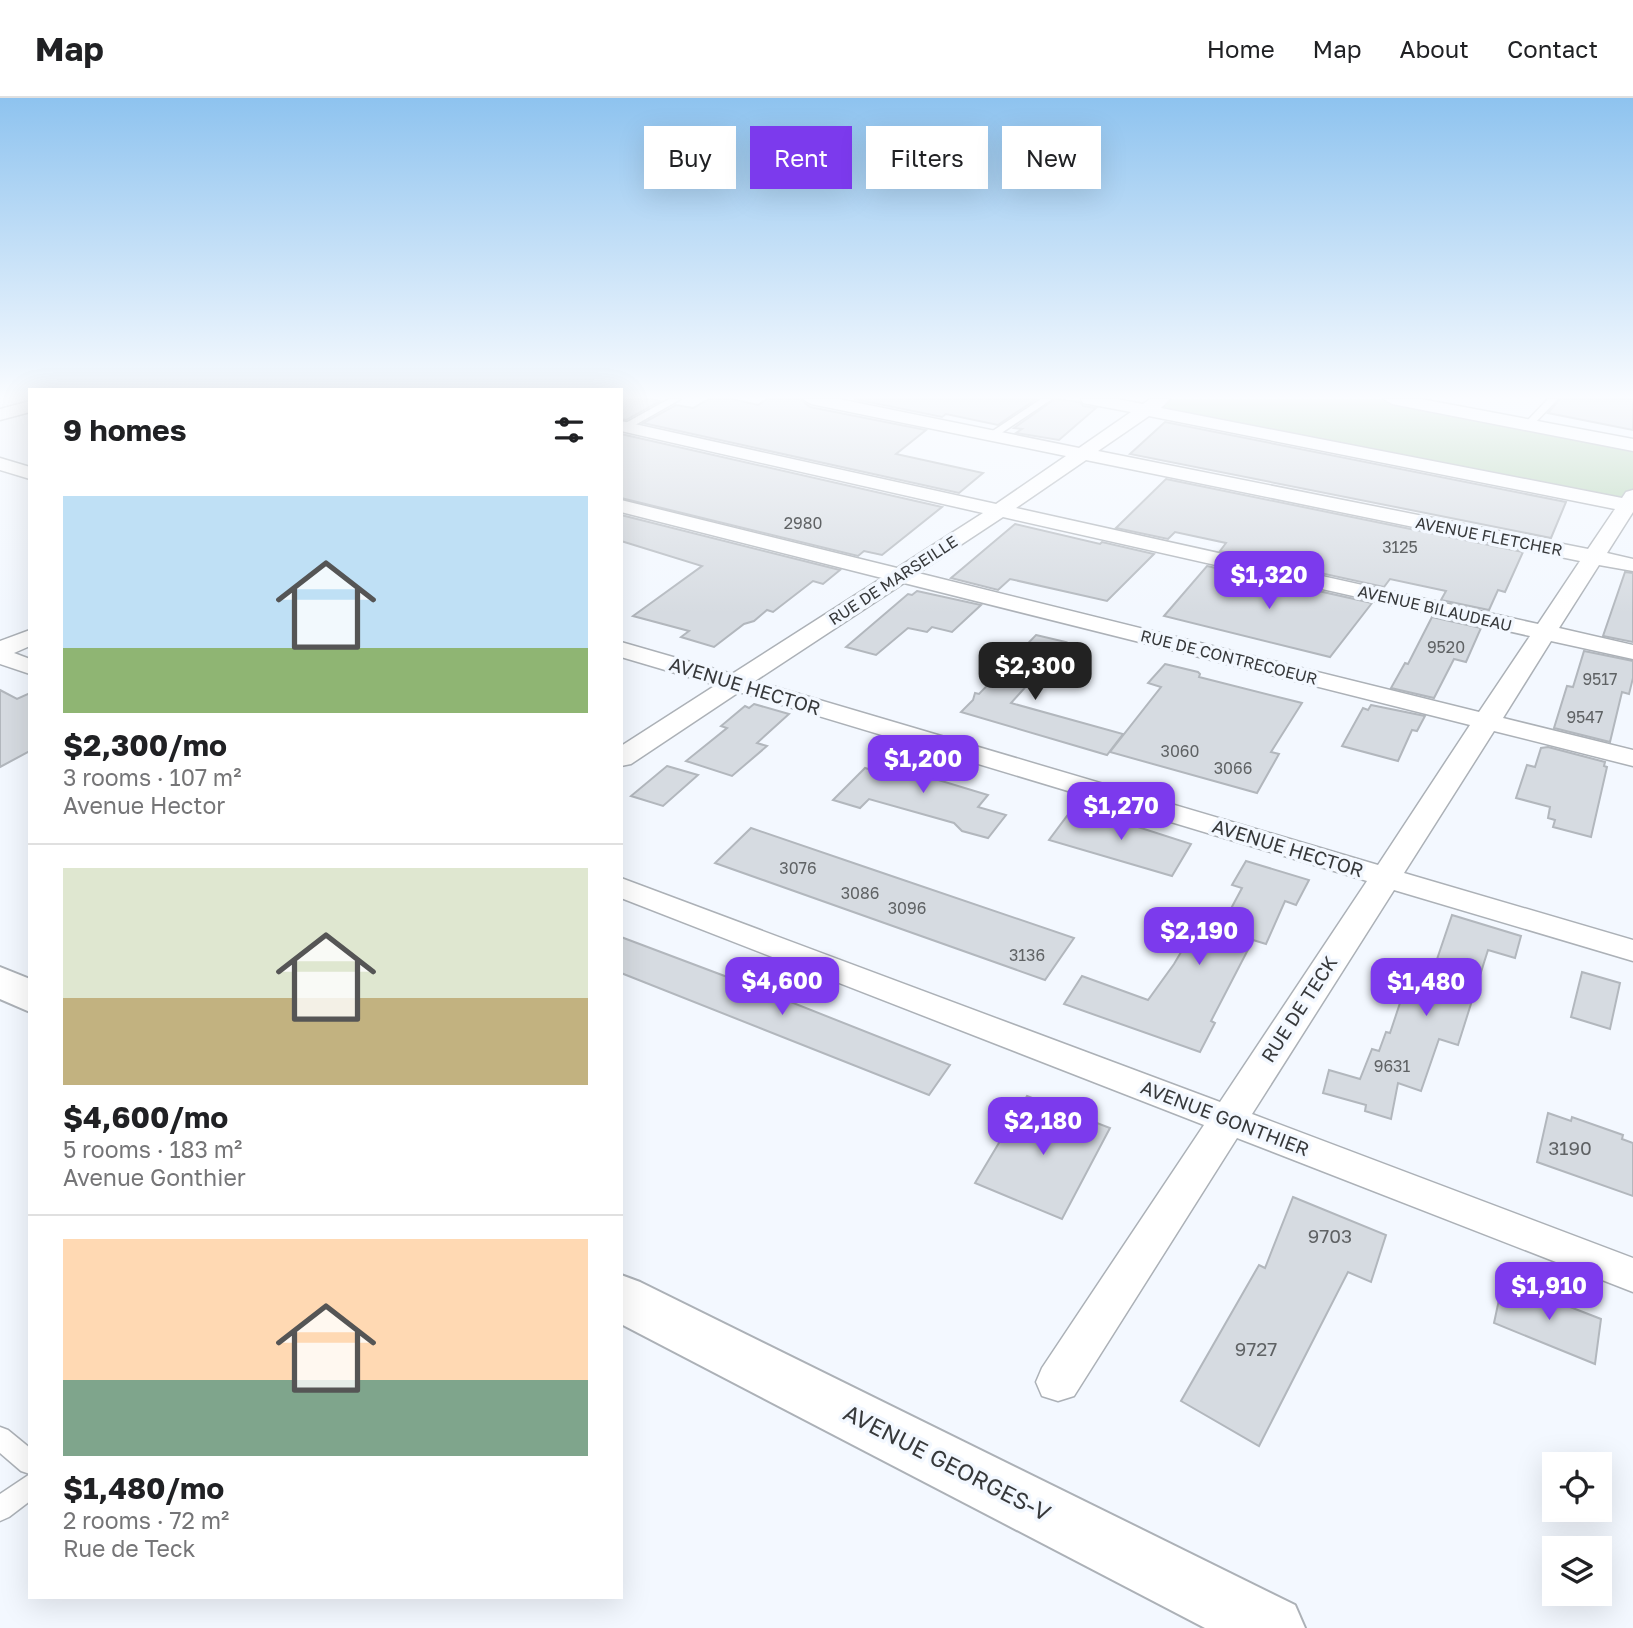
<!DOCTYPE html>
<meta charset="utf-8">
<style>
:root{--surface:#fff;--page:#f2f2f2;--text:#202124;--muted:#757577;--line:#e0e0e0;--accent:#7c3aed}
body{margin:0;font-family:"Golos Text",sans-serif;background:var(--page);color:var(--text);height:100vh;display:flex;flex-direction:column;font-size:26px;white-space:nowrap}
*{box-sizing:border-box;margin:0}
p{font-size:23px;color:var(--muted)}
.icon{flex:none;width:38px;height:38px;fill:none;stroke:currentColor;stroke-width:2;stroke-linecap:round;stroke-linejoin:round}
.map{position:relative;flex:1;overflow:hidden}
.drawer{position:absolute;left:28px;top:290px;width:595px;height:1211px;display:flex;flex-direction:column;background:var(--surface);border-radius:0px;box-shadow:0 7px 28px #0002}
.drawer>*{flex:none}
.top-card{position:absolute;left:644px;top:28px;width:665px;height:63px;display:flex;gap:14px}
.controls{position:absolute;left:1542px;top:1354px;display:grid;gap:14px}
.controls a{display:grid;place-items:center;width:70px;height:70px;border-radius:0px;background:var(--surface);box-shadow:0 7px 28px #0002;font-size:35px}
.price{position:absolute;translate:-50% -60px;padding:0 16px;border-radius:14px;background:var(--accent);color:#fff;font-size:23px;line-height:46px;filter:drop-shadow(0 2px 4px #0008)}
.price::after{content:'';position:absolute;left:50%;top:42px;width:21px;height:16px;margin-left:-10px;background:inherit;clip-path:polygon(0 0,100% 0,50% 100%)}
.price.selected{background:#222;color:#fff}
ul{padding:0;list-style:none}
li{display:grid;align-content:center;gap:14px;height:371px;padding:0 35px}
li+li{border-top:2px solid var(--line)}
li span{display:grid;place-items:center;height:217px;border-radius:0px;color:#555}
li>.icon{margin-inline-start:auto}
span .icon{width:126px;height:126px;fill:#fffc;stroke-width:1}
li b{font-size:30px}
h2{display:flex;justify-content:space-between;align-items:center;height:84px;padding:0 35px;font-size:30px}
.pill{padding:0 24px;border-radius:0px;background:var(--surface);box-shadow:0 7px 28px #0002;font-size:24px;line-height:63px}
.pill.selected{background:var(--accent);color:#fff}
header{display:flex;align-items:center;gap:42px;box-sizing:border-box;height:98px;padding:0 35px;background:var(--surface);border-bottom:2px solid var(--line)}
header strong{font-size:33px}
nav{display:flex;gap:38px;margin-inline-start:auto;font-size:24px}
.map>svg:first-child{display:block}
.green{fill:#b7d5b7}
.building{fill:#d6dbe1;stroke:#b2b7bd;stroke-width:2}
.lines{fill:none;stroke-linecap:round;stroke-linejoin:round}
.service-casing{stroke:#acb1b7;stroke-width:3}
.minor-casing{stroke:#acb1b7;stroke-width:3}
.tertiary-casing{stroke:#acb1b7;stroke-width:4}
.service{fill:#fff;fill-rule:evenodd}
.minor{fill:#fff;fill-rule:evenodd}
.tertiary{fill:#fff;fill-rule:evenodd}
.labels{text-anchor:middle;stroke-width:7;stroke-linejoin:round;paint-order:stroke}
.number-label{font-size:16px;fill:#5f6264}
.far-street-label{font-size:16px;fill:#37393b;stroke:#f3f8ff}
.street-label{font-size:19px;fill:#37393b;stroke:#f3f8ff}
.near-number-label{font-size:19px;fill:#5f6264}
.near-street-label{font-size:23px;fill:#37393b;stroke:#f3f8ff}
</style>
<header>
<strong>Map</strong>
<nav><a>Home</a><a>Map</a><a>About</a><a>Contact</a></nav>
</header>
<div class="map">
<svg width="1633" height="1530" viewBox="0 0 1633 1530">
<rect width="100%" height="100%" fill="#f3f8ff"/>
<polygon class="green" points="1162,301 1392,301 1633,347 1633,398 1626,407 1146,313"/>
<g class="building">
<polygon points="621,301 652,301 660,303 626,322 621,321"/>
<polygon points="709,301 732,301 758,307 767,301 800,301 810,309 926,332 896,356 983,375 959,395 643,325 676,307 693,310"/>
<polygon points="854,301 1036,301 998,327 946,316 942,319"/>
<polygon points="1055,301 1080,304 1083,308 1096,310 1059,342 1016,335 1022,331 1014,330"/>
<polygon points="1560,301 1633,301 1633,332 1548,315"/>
<polygon points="1165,324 1566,404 1551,440 1130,356"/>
<polygon points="621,336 942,409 882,457 864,453 858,458 621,400"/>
<polygon points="1166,381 1523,454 1505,494 1498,492 1489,512 1441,502 1446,493 1390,481 1384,489 1220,453 1226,445 1175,434 1168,441 1116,430"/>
<polygon points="621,417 840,472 823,486 813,483 773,514 767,512 754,523 744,526 714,549 681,539 689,533 633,518 702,468 621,443"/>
<polygon points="1015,426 1100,446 1102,444 1154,456 1107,503 1010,481 998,492 951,480"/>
<polygon points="1207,468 1372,505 1330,559 1164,518"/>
<polygon points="1625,474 1633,475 1633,544 1603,538"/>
<polygon points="917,493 981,507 952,534 932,529 927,534 908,530 876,557 846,549 908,496 912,497"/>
<polygon points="1432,519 1481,530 1466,564 1454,561 1434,600 1391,590 1405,565 1408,566"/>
<polygon points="1036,537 1066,544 1011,605 1123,636 1107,657 961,614 973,602 975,595 979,596"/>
<polygon points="1584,553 1633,563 1633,580 1629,596 1622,594 1610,644 1554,630 1567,588 1573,589"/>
<polygon points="1165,566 1198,574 1200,576 1199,579 1302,605 1271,654 1279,656 1257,695 1110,654 1161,589 1148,585"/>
<polygon points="0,592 17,601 30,595 30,653 0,669"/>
<polygon points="754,606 789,616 757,645 767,648 732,678 686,663 727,630 721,628 745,608 749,610"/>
<polygon points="1371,607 1425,618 1417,633 1412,632 1398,663 1342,648 1363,610 1368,612"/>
<polygon points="1548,649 1605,664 1604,668 1607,669 1591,739 1553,729 1555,722 1548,720 1550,709 1516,700 1527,667 1535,669 1541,650"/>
<polygon points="920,651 943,658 925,678 988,697 978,709 1006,717 988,740 962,733 954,725 869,701 860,710 833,702 865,670 891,678"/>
<polygon points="667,668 698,677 663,708 631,698"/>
<polygon points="1073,710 1113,721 1191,746 1172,778 1049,742"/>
<polygon points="751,730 874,772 1074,840 1045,882 715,765"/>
<polygon points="1246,763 1309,782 1296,807 1285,803 1266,846 1253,842 1211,923 1215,925 1200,954 1064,906 1082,878 1148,902 1174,866 1190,839 1212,846 1242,790 1232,787"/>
<polygon points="1452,817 1521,838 1515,860 1488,852 1458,947 1439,941 1421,993 1398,985 1391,1021 1365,1013 1366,1007 1323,995 1329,972 1360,981 1372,951 1379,953 1386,934 1390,935 1401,902 1407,904 1418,873 1426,876 1430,866 1435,867"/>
<polygon points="621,839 730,880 950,967 929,997 621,875"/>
<polygon points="1582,874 1620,885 1610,931 1571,919"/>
<polygon points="1027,998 1110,1030 1062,1121 975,1085"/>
<polygon points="1548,1015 1571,1023 1572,1019 1623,1037 1622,1041 1633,1045 1633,1098 1537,1064"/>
<polygon points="1293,1099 1386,1137 1371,1184 1348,1174 1259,1348 1181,1303 1259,1167 1265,1170"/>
<polygon points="1503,1183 1601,1221 1595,1266 1494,1225"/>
</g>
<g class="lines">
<defs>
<g id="service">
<polygon points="669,301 681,301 628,331 621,330 622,327"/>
<polygon points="1041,301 1052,301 994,340 988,340 988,336"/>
<polygon points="1548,301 1558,301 1531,329 1525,329 1525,325"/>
<polygon points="0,1329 8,1332 30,1350 30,1376 21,1373 0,1355"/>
<polygon points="30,1376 30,1403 9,1419 0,1423 0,1396"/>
</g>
<g id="minor">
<path d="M 803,301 L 839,301 L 1079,350 L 1131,314 L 1083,305 L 1081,301 L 1117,301 L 1143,306 L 1150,301 L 1170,301 L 1161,310 L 1622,400 L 1626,394 L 1633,392 L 1633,414 L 1607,455 L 1633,461 L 1633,473 L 1599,467 L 1559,530 L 1633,547 L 1633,561 L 1551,543 L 1503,620 L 1633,652 L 1633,668 L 1494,633 L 1404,775 L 1633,842 L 1633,863 L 1394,792 L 1252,1016 L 1633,1160 L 1633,1194 L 1237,1040 L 1074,1298 L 1058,1303 L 1042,1298 L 1036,1284 L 1042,1270 L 1204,1027 L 621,800 L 621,780 L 1220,1004 L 1367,783 L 739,594 L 631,666 L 621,668 L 621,648 L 716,587 L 621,559 L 621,544 L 732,576 L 882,480 L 621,414 L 621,402 L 897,470 L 983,415 L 621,333 L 621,323 L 996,406 L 1066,358 L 811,306 ZM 1149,318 L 1615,411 L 1588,451 L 1098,353 ZM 1086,362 L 1580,463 L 1538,526 L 1016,410 ZM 1003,419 L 1530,538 L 1479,614 L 918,475 ZM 904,485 L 1470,627 L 1378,767 L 755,583 Z"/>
<polygon points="1384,301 1421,301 1633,341 1633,353 1392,306"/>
<polygon points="30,303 30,314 0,322 0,311"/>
<polygon points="0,360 30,369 30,381 0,372"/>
<polygon points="30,532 30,548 14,555 30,561 30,576 0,566 0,543"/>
</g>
<g id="tertiary">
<polygon points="0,869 30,881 30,914 0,901"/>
<polygon points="621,1177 640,1184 1295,1507 1305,1530 1205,1530 621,1226"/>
</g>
</defs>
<use href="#service" class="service-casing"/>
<use href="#minor" class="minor-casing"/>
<use href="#tertiary" class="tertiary-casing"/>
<use href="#service" class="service"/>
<use href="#minor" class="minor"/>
<use href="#tertiary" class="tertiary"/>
</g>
<linearGradient id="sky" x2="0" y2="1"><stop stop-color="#8ec3ef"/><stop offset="0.58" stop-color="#fafcff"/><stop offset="1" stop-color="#fafcff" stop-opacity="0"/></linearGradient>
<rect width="1633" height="516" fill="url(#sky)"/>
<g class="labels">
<g class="number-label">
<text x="803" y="431">2980</text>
<text x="1400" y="455">3125</text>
<text x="1446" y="555">9520</text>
<text x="1600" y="587">9517</text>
<text x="1585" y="625">9547</text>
<text x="1180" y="659">3060</text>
<text x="1233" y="676">3066</text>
<text x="798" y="776">3076</text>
<text x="860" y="801">3086</text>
<text x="907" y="816">3096</text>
<text x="1027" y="863">3136</text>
<text x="1392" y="974">9631</text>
</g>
<g class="far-street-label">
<text transform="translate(1489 438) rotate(11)" y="6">AVENUE FLETCHER</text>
<text transform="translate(893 482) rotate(-33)" y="6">RUE DE MARSEILLE</text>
<text transform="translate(1435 510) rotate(13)" y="6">AVENUE BILAUDEAU</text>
<text transform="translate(1229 559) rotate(14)" y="6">RUE DE CONTRECOEUR</text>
</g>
<g class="street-label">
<text transform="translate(745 588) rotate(17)" y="7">AVENUE HECTOR</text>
<text transform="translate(1288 750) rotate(17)" y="7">AVENUE HECTOR</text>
<text transform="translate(1299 911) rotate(-57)" y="7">RUE DE TECK</text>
<text transform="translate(1225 1020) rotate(21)" y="7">AVENUE GONTHIER</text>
</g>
<g class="near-number-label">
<text x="1570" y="1057">3190</text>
<text x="1330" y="1145">9703</text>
<text x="1256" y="1258">9727</text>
</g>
<g class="near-street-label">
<text transform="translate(947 1365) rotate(27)" y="8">AVENUE GEORGES-V</text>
</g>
</g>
</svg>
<div class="controls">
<a><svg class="icon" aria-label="locate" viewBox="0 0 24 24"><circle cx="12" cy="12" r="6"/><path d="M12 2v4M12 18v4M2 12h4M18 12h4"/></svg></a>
<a><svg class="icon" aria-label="layers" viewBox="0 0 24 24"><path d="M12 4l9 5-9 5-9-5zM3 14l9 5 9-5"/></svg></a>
</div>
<b class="price" style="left:1269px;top:513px">$1,320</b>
<b class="price selected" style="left:1035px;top:604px">$2,300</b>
<b class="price" style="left:923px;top:697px">$1,200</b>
<b class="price" style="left:1121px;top:744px">$1,270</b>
<b class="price" style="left:1199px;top:869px">$2,190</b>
<b class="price" style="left:782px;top:919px">$4,600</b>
<b class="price" style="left:1426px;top:920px">$1,480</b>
<b class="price" style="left:1043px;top:1059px">$2,180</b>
<b class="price" style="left:1549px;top:1224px">$1,910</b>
<div class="top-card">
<a class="pill">Buy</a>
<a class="pill selected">Rent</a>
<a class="pill">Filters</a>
<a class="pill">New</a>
</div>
<section class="drawer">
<h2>9 homes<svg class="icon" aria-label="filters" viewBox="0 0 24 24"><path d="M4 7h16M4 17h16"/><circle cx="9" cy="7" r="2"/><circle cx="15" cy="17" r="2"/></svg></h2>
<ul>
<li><span style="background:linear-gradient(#bfe0f5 70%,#8fb573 0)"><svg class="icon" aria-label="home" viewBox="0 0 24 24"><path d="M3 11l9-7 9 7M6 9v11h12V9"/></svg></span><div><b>$2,300/mo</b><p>3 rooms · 107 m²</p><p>Avenue Hector</p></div></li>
<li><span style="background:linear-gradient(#dfe7d0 60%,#c2b280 0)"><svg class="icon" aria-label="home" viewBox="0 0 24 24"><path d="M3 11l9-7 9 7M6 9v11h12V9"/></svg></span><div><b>$4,600/mo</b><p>5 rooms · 183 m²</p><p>Avenue Gonthier</p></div></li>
<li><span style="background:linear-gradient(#ffd9b3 65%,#7fa58c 0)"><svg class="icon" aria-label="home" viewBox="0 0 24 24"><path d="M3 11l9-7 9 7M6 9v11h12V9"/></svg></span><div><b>$1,480/mo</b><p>2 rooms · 72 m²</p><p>Rue de Teck</p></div></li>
</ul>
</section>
</div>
